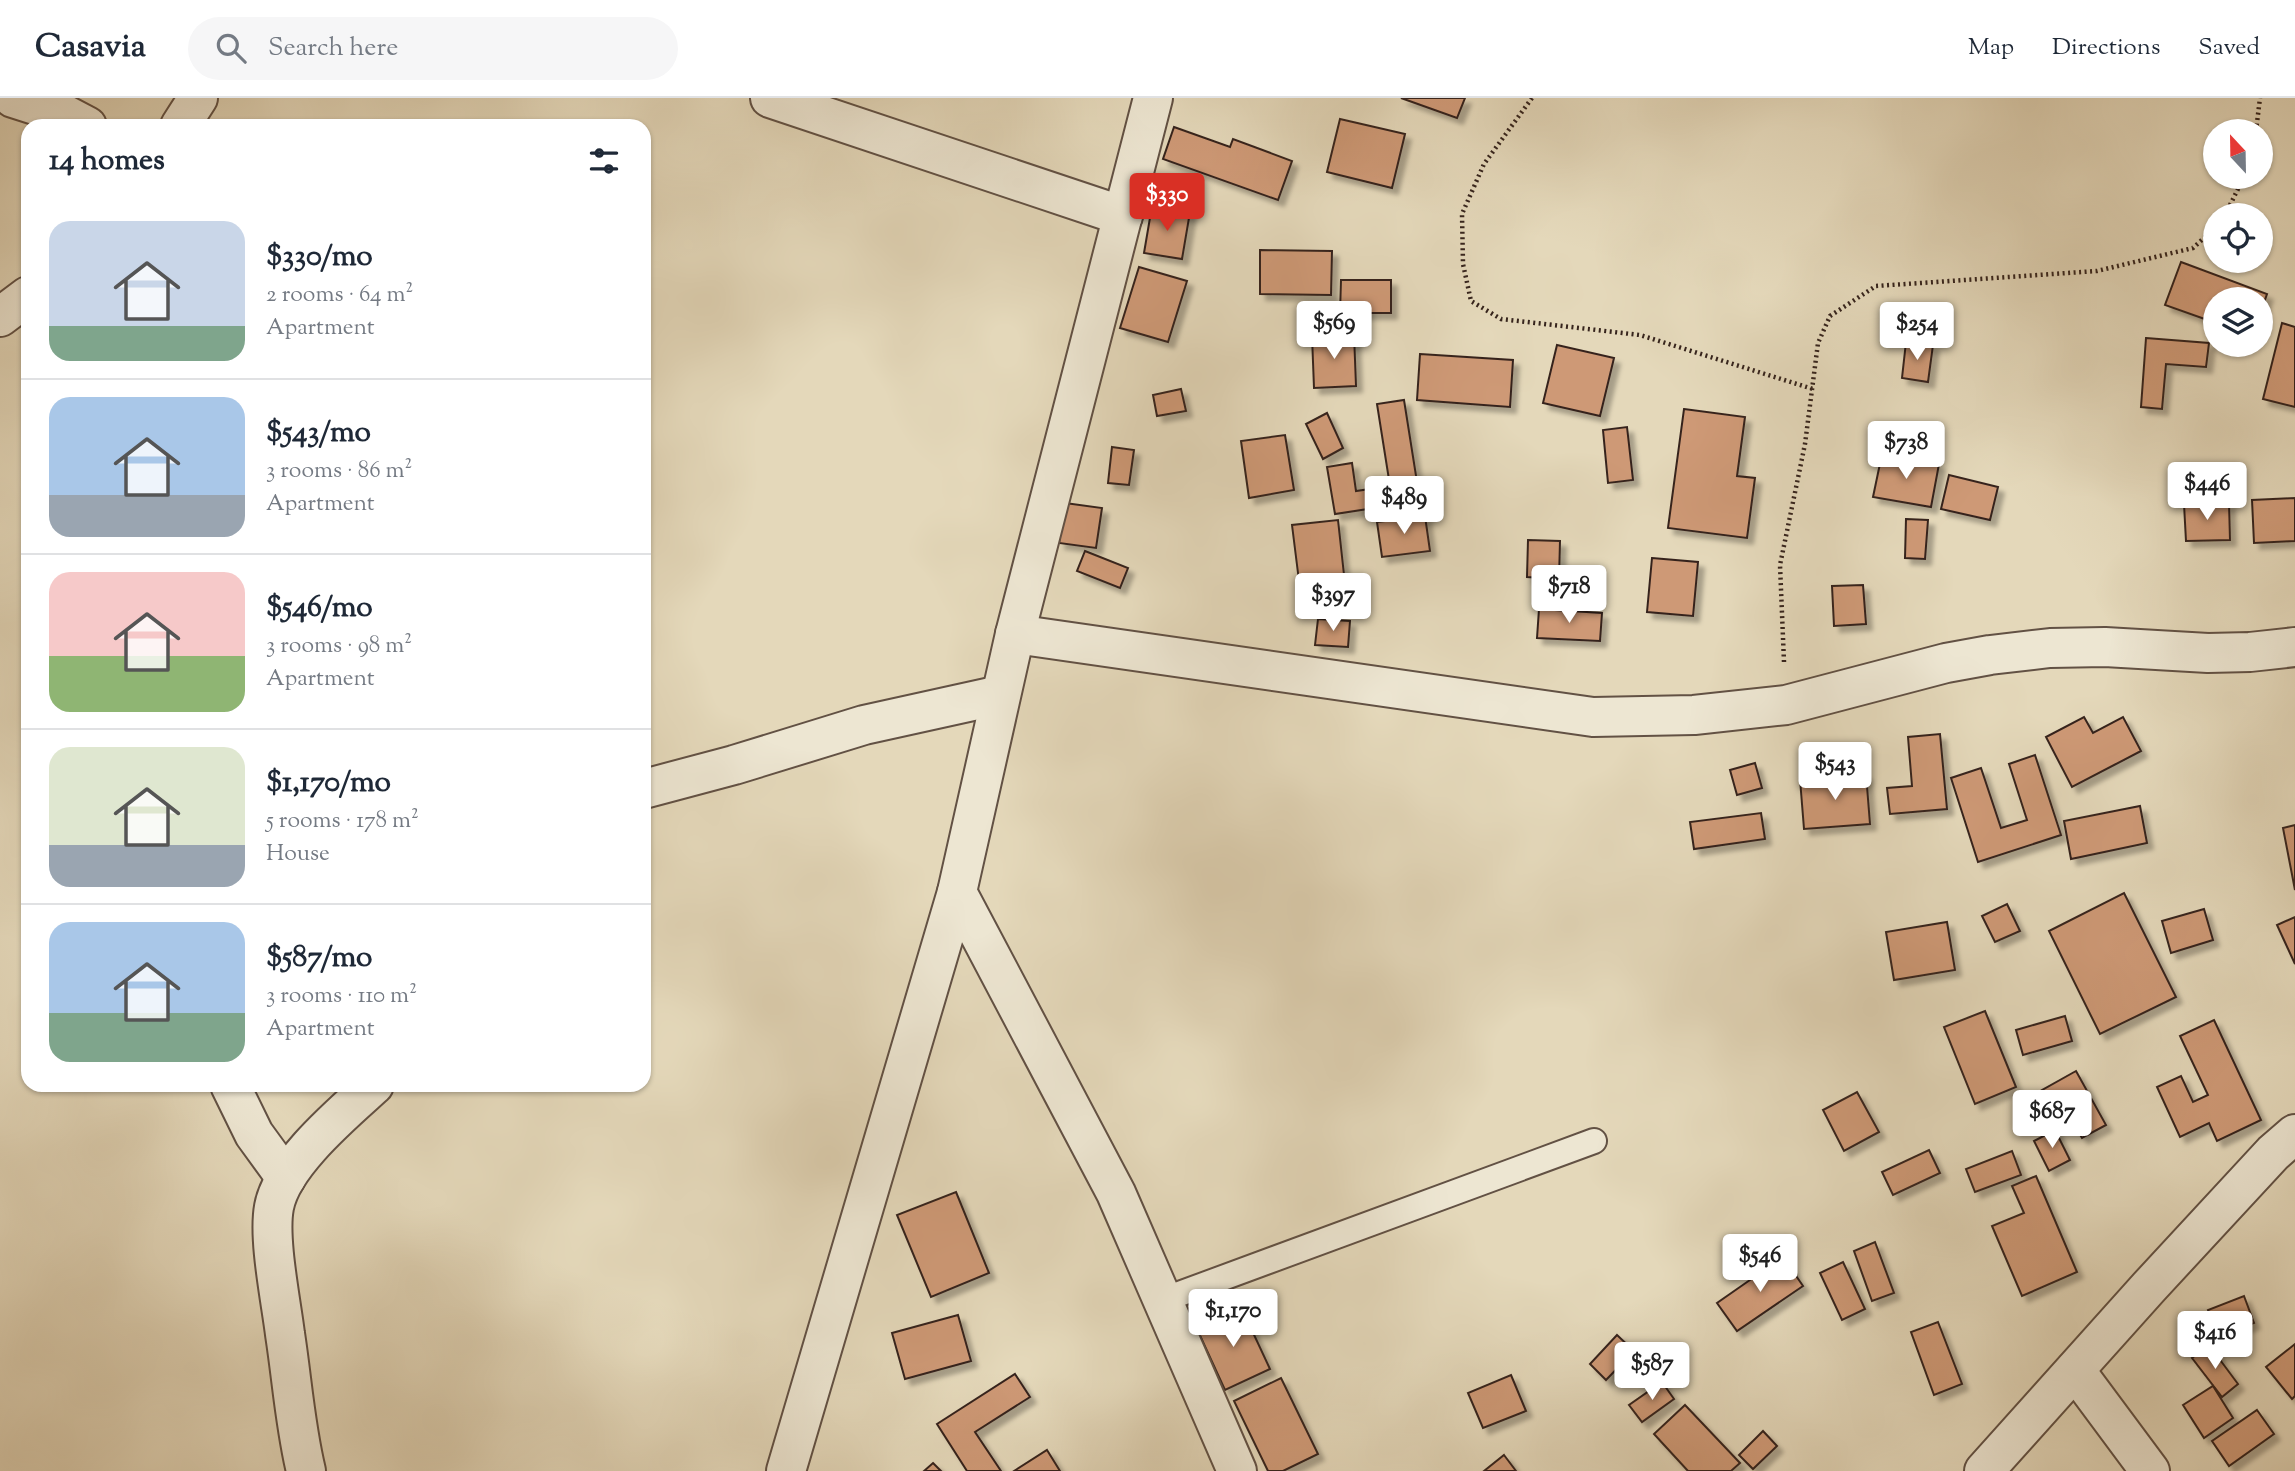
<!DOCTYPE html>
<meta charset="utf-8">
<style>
:root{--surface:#fff;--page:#f6f6f7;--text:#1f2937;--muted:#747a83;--line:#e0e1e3;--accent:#d93025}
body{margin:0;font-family:"Sorts Mill Goudy",serif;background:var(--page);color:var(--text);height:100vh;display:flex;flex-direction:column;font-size:26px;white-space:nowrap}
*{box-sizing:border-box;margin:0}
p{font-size:23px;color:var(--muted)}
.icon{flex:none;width:38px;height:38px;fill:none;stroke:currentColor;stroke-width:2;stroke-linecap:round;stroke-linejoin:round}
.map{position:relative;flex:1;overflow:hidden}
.sheet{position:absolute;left:21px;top:21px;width:630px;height:973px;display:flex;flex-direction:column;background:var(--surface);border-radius:21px;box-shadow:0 2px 5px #0004}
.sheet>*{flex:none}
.needle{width:46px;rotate:338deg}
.buttons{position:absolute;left:2203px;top:21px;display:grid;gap:14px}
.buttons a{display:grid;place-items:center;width:70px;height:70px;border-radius:50%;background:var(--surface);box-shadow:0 2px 5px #0004;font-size:35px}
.price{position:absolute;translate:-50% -60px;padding:0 16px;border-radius:7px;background:#fff;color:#222;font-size:23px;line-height:46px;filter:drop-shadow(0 2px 4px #0008)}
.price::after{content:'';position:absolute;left:50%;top:42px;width:21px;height:16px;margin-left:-10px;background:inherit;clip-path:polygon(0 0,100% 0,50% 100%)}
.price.current{background:var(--accent);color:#fff}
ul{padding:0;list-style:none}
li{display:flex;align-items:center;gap:21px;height:175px;padding:0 28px}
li+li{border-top:2px solid var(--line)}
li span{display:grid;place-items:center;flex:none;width:196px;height:140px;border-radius:21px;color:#555}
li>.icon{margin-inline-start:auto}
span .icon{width:84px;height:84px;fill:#fffc;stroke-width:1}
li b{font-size:30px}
h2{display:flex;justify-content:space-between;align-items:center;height:84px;padding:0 28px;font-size:30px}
header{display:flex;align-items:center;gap:42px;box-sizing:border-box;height:98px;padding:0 35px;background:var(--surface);border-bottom:2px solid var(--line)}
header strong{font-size:33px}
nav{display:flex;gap:38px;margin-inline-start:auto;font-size:24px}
.search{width:490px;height:63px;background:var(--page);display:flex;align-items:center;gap:18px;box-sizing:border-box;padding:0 24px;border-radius:38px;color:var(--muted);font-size:26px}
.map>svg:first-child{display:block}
.building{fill:#ce9976;stroke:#36241d;stroke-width:2;filter:url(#shadow)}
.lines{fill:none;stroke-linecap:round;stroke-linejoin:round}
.service-casing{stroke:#625144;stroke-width:28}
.minor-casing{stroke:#625144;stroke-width:42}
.tertiary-casing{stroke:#625144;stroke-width:42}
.path{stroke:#36241d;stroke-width:4.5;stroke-dasharray:2 3.5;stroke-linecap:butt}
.service{stroke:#ede6d2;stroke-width:24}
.minor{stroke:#ede6d2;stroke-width:38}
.tertiary{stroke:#ede6d2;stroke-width:38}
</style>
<header>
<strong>Casavia</strong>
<div class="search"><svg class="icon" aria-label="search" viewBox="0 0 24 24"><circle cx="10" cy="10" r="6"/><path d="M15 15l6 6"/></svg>Search here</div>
<nav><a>Map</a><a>Directions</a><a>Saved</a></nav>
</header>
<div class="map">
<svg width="2295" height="1373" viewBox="0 0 2295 1373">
<defs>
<filter id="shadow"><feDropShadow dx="6" dy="6" stdDeviation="2" flood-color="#0004"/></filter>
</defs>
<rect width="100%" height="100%" fill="#e4d8ba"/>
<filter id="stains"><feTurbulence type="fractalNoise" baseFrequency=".00286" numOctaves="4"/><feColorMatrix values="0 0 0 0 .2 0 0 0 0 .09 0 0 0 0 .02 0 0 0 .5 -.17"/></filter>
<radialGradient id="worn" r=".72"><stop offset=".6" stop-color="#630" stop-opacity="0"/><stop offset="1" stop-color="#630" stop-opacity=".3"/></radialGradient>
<g class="building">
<polygon points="1401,0 1465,0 1457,20"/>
<polygon points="1340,21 1405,36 1392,90 1327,74"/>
<polygon points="1174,29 1230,49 1233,41 1292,63 1278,102 1163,61"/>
<polygon points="1152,108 1190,114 1182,161 1144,155"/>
<polygon points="1260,152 1332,153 1331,197 1260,196"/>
<polygon points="2181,164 2267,196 2261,213 2261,201 2216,201 2216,225 2165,207"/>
<polygon points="1139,169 1187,183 1168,244 1120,230"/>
<polygon points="1341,182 1391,182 1391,215 1340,215"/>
<polygon points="2282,225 2295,229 2295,309 2263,301"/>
<polygon points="1354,236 1356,288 1314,290 1312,238"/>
<polygon points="2146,240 2209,245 2206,269 2166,266 2162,311 2141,309"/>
<polygon points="1906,244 1933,247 1928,284 1902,280"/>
<polygon points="1557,247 1614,260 1600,318 1543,305"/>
<polygon points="1420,256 1513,262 1510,309 1417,302"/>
<polygon points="1181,291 1186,313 1157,318 1153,297"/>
<polygon points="1404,302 1420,403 1335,416 1327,369 1352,365 1356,393 1390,388 1377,306"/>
<polygon points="1684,311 1745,319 1737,378 1755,380 1747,440 1668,430"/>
<polygon points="1327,315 1343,350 1323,361 1306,326"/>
<polygon points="1627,329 1633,382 1608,385 1603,332"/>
<polygon points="1285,337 1294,392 1249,400 1241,343"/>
<polygon points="1112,349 1134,352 1129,387 1108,385"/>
<polygon points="1882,356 1939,366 1931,409 1873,399"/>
<polygon points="1949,377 1998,389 1990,422 1941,411"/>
<polygon points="2295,400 2295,443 2254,445 2252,402"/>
<polygon points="1065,405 1102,410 1096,450 1059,445"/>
<polygon points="2229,405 2230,442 2186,443 2184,406"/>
<polygon points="1425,418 1430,453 1382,459 1377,424"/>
<polygon points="1906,421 1928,422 1925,461 1905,460"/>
<polygon points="1338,422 1345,486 1300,491 1292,427"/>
<polygon points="1528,442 1560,443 1559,481 1527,479"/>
<polygon points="1085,453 1128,470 1120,490 1077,473"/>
<polygon points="1652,460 1698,464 1693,518 1647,514"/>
<polygon points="1863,487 1866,526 1834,528 1832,488"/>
<polygon points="1539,511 1602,515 1600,543 1537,540"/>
<polygon points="1318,521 1350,523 1348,549 1315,547"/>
<polygon points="2084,619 2093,635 2123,619 2141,653 2072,689 2046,639"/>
<polygon points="1940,636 1947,711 1890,716 1887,690 1912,688 1908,639"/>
<polygon points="2035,657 2061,737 1978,764 1951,680 1981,670 2001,730 2027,722 2009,666"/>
<polygon points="1755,665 1762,690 1737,697 1730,672"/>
<polygon points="1866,676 1870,726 1804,731 1800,681"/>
<polygon points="2140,708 2147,745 2071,761 2064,723"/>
<polygon points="1761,715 1765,741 1694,751 1690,724"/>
<polygon points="2295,727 2295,792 2283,730"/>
<polygon points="2124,795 2176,899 2100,936 2049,833"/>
<polygon points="2007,806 2020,833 1995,844 1982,818"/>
<polygon points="2204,811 2213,842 2171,855 2162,823"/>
<polygon points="2295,819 2295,866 2277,827"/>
<polygon points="1947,824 1955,872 1894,882 1886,834"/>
<polygon points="1985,913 2016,989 1975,1006 1944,929"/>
<polygon points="2065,918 2072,943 2023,957 2016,932"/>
<polygon points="2214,922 2261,1022 2217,1043 2209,1025 2180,1039 2157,989 2181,978 2193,1004 2208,997 2180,938"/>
<polygon points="2076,973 2106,1027 2082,1040 2063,1007 2039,1019 2028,1000"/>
<polygon points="1857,994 1879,1034 1844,1053 1823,1012"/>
<polygon points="2055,1032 2070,1062 2049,1073 2034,1043"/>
<polygon points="1929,1052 1940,1075 1893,1097 1882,1074"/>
<polygon points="2012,1053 2021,1077 1975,1094 1966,1071"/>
<polygon points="2036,1078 2077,1174 2022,1198 1992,1128 2024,1115 2012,1088"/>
<polygon points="956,1094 989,1175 931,1199 897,1117"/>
<polygon points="1875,1144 1894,1195 1872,1203 1854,1153"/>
<polygon points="1783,1159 1803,1188 1737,1233 1717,1205"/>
<polygon points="1843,1164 1865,1211 1842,1222 1820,1175"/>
<polygon points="2244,1198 2254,1225 2218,1239 2208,1212"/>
<polygon points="1242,1211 1270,1271 1225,1292 1197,1231"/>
<polygon points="958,1217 971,1263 905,1281 892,1235"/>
<polygon points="1938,1224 1962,1286 1934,1297 1911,1234"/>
<polygon points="1617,1237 1634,1253 1606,1282 1590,1266"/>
<polygon points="2295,1246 2295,1298 2292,1301 2266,1269"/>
<polygon points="2209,1247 2238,1286 2222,1299 2192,1260"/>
<polygon points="1015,1276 1030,1299 975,1334 1001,1373 967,1373 937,1326"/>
<polygon points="1511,1277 1526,1313 1483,1330 1468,1295"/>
<polygon points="1281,1280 1318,1356 1283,1373 1268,1373 1234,1303"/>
<polygon points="1662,1284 1674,1301 1642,1324 1629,1307"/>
<polygon points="2213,1288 2233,1320 2204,1340 2183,1307"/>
<polygon points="1685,1307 1740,1365 1731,1373 1688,1373 1654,1336"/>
<polygon points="2257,1312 2274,1336 2229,1368 2212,1343"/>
<polygon points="1763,1333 1777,1348 1753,1371 1739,1357"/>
<polygon points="1047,1352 1060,1373 1014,1373"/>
<polygon points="1504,1357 1516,1373 1484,1373"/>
<polygon points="933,1365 941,1373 924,1373"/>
</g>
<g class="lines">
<defs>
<polyline id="service" points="1163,1202 1594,1043"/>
<g id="minor">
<polyline points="13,0 66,17 87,28"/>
<polyline points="770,0 1123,118"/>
<polyline points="180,28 198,0"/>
<polyline points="0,219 28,198"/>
<polyline points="1015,536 1593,619 1694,617 1786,607 1946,565 1990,557 2050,550 2105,549 2208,555 2250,554 2295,549"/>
<polyline points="644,691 734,667 864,627 1000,597"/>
<polyline points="957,794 1116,1095 1237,1373"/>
<polyline points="230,987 254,1036 286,1080"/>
<polyline points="2075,1272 2150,1373"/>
<path d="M 306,1373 C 295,1328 292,1281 285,1236 C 281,1203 268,1141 274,1109 C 282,1066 342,1016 374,987"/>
<polyline points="1984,1373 2149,1189 2273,1055 2295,1036"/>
</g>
<polyline id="tertiary" points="786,1373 957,794 1015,536 1153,0"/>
</defs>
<use href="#service" class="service-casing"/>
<use href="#minor" class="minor-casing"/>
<use href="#tertiary" class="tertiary-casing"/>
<g class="path">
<polyline points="1532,0 1484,66 1462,116 1463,166 1471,203 1501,221 1640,237 1813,291"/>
<polyline points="2256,33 2260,0"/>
<polyline points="2225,117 2244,79"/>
<polyline points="1784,564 1780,467 1805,346 1818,245 1830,218 1876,188 2097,173 2193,150 2216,129"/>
</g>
<use href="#service" class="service"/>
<use href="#minor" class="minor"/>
<use href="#tertiary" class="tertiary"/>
</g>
<rect width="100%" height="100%" filter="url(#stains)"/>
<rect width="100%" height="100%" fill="url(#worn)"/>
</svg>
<div class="buttons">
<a><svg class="needle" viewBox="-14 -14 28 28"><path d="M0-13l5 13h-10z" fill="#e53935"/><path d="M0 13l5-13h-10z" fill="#747a83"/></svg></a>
<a><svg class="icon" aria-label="locate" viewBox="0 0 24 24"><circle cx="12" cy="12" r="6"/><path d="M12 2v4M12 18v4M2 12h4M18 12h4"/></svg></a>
<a><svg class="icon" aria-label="layers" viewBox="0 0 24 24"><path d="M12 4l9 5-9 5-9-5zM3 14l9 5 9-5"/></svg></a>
</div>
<b class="price current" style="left:1167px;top:135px">$330</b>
<b class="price" style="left:1334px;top:263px">$569</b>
<b class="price" style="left:1917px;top:264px">$254</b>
<b class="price" style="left:1906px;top:383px">$738</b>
<b class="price" style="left:2207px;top:424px">$446</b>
<b class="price" style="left:1404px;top:438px">$489</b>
<b class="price" style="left:1569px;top:527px">$718</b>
<b class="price" style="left:1333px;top:535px">$397</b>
<b class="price" style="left:1835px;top:704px">$543</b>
<b class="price" style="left:2052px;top:1052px">$687</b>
<b class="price" style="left:1760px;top:1196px">$546</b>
<b class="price" style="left:1233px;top:1251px">$1,170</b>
<b class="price" style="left:2215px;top:1273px">$416</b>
<b class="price" style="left:1652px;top:1304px">$587</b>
<section class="sheet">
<h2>14 homes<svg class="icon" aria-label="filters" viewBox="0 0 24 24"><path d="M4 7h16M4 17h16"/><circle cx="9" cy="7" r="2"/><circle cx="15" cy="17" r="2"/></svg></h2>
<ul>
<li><span style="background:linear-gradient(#c9d6e8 75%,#7fa58c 0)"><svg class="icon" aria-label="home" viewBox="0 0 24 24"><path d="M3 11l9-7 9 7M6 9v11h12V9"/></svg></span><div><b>$330/mo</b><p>2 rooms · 64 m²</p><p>Apartment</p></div></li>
<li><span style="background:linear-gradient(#a9c7e8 70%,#9aa5b1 0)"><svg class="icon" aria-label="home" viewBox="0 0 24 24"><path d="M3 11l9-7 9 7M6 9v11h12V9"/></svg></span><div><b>$543/mo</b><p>3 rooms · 86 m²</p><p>Apartment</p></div></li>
<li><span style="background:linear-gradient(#f6c9c9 60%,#8fb573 0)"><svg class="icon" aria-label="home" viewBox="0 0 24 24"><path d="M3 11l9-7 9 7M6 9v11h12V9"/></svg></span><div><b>$546/mo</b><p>3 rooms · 98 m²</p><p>Apartment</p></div></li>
<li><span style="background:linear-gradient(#dfe7d0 70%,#9aa5b1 0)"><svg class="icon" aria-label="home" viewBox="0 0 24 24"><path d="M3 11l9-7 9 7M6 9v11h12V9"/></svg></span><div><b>$1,170/mo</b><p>5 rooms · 178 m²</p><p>House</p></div></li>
<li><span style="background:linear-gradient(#a9c7e8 65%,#7fa58c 0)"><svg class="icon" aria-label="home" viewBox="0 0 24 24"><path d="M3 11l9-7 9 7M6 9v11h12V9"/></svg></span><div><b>$587/mo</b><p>3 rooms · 110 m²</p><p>Apartment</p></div></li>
</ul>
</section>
</div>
